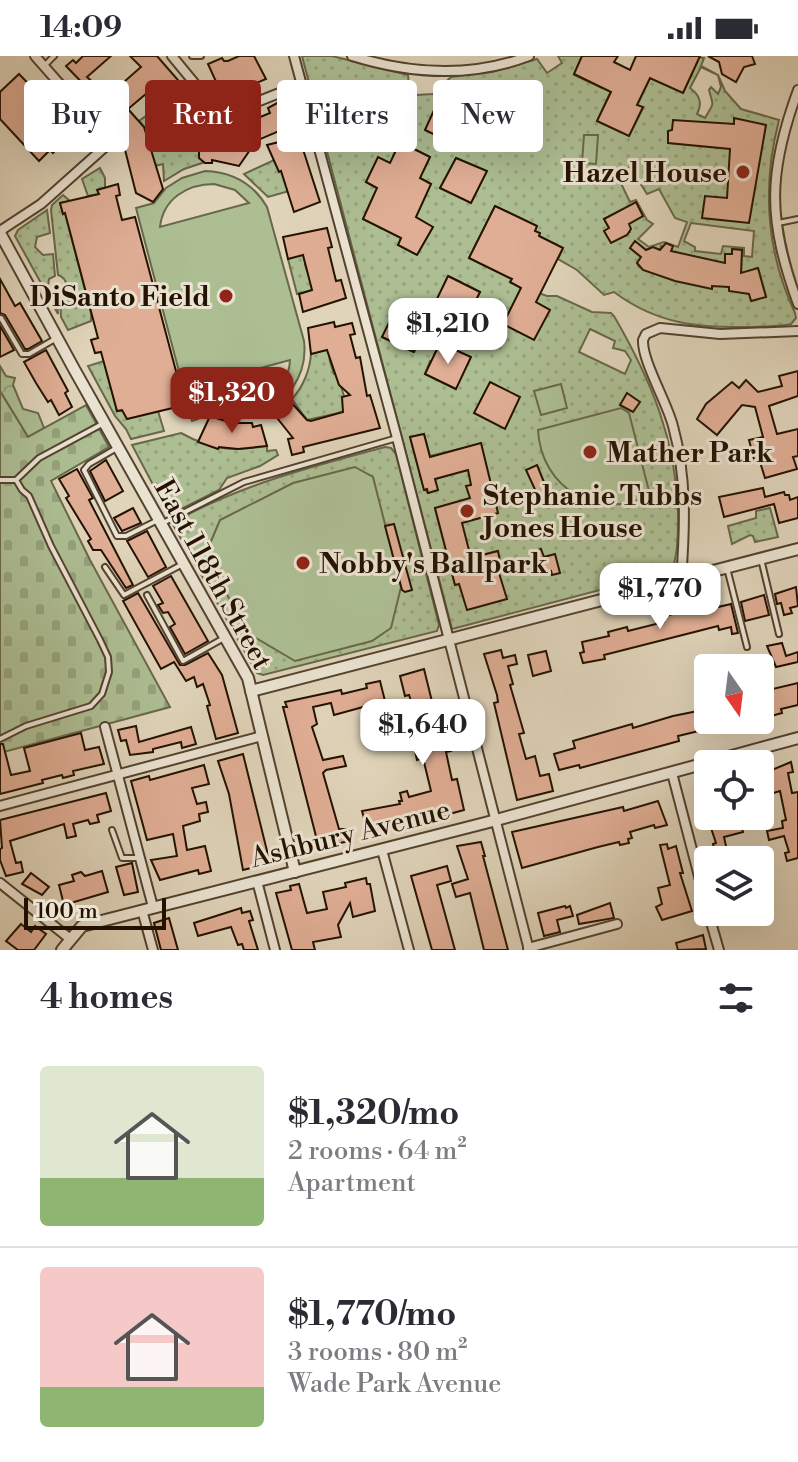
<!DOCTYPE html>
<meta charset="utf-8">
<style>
:root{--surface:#fff;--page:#f2f2f3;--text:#2b2b33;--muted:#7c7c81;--line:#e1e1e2;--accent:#8f2418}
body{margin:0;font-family:"Libre Bodoni",serif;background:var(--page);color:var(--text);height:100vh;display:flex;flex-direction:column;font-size:30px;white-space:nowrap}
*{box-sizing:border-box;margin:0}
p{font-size:26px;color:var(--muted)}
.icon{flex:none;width:44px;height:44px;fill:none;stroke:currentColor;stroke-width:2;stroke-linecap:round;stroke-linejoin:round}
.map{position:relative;height:894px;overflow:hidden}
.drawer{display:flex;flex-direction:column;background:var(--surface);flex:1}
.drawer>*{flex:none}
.guide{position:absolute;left:24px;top:24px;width:750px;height:72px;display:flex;gap:16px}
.needle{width:52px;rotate:166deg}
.tools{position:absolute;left:694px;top:598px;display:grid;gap:16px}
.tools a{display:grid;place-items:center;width:80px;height:80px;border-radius:8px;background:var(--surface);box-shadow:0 8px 32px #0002;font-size:40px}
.scale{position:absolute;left:24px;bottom:20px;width:142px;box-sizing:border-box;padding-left:8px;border:4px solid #231201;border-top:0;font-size:22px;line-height:28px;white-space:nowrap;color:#231201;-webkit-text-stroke:6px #ebe3d2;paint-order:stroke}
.price{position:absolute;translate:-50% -68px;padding:0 18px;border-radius:16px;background:#fff;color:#222;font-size:26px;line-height:52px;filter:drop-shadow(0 2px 4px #0008)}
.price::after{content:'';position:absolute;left:50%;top:48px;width:24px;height:18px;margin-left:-12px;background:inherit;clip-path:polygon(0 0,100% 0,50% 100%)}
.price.active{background:var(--accent);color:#fff}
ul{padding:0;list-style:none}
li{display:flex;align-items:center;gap:24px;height:200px;padding:0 40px}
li+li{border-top:2px solid var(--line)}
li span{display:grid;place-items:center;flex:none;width:224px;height:160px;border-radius:8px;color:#555}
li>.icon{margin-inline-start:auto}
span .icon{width:96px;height:96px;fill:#fffc;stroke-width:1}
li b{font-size:34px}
h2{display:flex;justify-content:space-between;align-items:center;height:96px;padding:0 40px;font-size:34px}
.pill{padding:0 28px;border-radius:8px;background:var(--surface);box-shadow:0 8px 32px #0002;font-size:28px;line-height:72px}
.pill.active{background:var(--accent);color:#fff}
.status{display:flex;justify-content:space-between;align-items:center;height:56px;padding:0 40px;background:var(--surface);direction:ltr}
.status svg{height:22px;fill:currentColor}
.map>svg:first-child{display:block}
.green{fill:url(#green-dots);stroke:#68684a;stroke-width:2;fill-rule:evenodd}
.forest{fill:url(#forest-crowns);stroke:#68684a;stroke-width:2}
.cemetery{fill:url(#cemetery-stones);stroke:#68684a;stroke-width:2}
.pitch{fill:#adbe93;stroke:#68684a;stroke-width:2;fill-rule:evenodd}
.building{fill:#e0ae95;stroke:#231201;stroke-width:2}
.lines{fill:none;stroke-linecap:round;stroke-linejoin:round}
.service-casing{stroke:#52422f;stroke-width:8}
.minor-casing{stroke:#52422f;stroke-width:12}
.tertiary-casing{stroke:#52422f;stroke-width:14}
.service{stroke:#ebe3d2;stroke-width:4}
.minor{stroke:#ebe3d2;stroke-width:8}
.tertiary{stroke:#ebe3d2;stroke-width:10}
.poi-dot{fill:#8f2418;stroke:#ebe3d2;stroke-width:3}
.labels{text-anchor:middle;stroke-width:6;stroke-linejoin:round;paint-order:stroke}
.poi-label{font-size:28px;font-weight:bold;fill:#231201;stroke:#ebe3d2;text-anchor:start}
.street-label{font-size:28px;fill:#231201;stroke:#ebe3d2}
</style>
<div class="status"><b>14:09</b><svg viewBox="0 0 49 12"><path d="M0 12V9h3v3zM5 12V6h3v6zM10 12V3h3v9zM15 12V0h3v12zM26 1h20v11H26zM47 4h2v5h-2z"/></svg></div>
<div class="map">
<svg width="798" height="894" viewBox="0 0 798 894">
<defs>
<pattern id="green-dots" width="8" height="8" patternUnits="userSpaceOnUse" patternTransform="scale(2)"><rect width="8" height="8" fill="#adbe93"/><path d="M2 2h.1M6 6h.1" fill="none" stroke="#95a27d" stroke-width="1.8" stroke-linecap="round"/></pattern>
<pattern id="forest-crowns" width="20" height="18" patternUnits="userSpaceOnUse" patternTransform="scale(2)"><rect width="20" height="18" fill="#adbe93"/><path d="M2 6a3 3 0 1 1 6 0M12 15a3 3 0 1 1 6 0" fill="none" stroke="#95a27d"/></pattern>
<pattern id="cemetery-stones" width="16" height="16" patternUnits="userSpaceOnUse" patternTransform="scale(2)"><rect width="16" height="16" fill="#adbe93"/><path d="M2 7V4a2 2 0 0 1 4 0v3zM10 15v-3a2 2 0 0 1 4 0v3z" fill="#95a27d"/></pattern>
</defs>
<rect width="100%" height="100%" fill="#e0d4ba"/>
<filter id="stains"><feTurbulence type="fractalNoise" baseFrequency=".0025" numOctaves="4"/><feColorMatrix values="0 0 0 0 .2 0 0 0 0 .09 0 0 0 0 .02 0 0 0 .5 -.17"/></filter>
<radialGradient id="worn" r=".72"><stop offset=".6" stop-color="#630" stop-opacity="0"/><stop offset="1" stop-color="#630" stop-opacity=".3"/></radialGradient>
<g class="green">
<path d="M 302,0 L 332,0 L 408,19 L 409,31 L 416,39 L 433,38 L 451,21 L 492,16 L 537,3 L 547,17 L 562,7 L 558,0 L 582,0 L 574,19 L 602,32 L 621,33 L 610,37 L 597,65 L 629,80 L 643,52 L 637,49 L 650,22 L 683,37 L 698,5 L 688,0 L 704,2 L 701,10 L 718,19 L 725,35 L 741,53 L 779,64 C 762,130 766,195 795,257 L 796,262 L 791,268 C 779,271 766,270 753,271 C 700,272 658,269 614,236 L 604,239 L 577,214 L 558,203 L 563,192 L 539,180 L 535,175 L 537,170 L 495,150 L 469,202 L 512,223 L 511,227 L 547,240 L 557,240 L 592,256 L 611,257 L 614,260 C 651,324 677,385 678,460 C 678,478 678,497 672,515 L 452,573 ZM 701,11 L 718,19 L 721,31 L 718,38 L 711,31 L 709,34 C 714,52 714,46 705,62 L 697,58 C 703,47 700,39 690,32 ZM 523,64 L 508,95 L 476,80 ZM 400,86 L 430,101 L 423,115 L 416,120 L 431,128 L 420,151 L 393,177 L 363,163 L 374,139 L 381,134 L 366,126 L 378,102 L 393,109 L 396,103 L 393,100 ZM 456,102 L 486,115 L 471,147 L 440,132 ZM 630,111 L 647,138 L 659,133 L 675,162 L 687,166 L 678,191 L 664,186 L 649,191 L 638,183 L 653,168 L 647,164 L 636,144 L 630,146 L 616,117 ZM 636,147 L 643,160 L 626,169 L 630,176 L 626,178 L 609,172 L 604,163 ZM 691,167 L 754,175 L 752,201 L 744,200 L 744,192 L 723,190 L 721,198 L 695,195 L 695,191 L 684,185 ZM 635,186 L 646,194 L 653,191 L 660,194 L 661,190 L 672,193 L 663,220 L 639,211 L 637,207 L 641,201 L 630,192 ZM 733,193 L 742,194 L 741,219 L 758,212 L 766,240 L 752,245 L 748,235 L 730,235 L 729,231 L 724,230 L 725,198 L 732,198 ZM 448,220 L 461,226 L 460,229 L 467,229 L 480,236 L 465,266 L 452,260 L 442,233 ZM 397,250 L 410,256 L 420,284 L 413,296 L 382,281 L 393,264 L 391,262 ZM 590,273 L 615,285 L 613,292 L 625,295 L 631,304 L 625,318 L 579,296 ZM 440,287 L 452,293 L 455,333 L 425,318 L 430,305 L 434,306 L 434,299 ZM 539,374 L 650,439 C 600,465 539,431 539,374 ZM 424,378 L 430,400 L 481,388 L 498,457 L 453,469 L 462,504 L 497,495 L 502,516 L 455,529 L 435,453 L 475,441 L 467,431 L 471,429 L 474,412 L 435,423 L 437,434 L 428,437 L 424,433 L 410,381 Z"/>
<polygon points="165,46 199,85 199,101 205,106 184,113 164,125 163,108 155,110 144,71 139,65"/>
<polygon points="274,104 279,115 282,114 289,135 268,141 244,118"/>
<polygon points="100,112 105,122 105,132 98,134 99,138 88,140 82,123"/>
<path d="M 63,139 L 70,145 L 60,147 L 63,158 L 65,157 L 91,257 L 91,265 L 68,274 L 61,261 L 60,242 C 69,235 69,223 58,219 L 51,154 L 52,149 Z"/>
<polygon points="47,154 50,177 37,181 35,191 43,199 53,198 55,220 49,223 48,230 51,239 57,241 58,258 15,180 18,174"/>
<path d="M 305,196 C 302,210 310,222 318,233 L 297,238 L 288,203 Z"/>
<path d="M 331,292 C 327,300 331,309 334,318 L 337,317 L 344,340 L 343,356 L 307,364 L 292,343 C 303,331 310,314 311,298 Z"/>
<polygon points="104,305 117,355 158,355 164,375 131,383 126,373 115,360 88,310"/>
<path d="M 181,377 C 212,394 231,396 267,390 L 267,395 L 276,394 L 278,399 L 260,410 L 227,422 L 219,434 L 169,459 L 132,389 Z"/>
<path d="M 385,391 L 391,392 L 396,398 L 439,569 L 437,575 L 263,619 L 257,617 L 172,467 C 239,429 311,411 385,391 Z"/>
<polygon points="770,452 778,481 755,486 753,480 750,479 732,488 728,470 756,462 756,455"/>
</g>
<polygon class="forest" points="0,310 6,320 15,322 13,329 23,353 38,357 44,372 28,381 0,335"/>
<polygon class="cemetery" points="0,335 28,381 86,349 109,391 51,425 90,504 170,651 0,697"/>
<g class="pitch">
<polygon points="584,79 598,79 596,108 582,107"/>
<path d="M 205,115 C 232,116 253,127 267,151 L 304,285 C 308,318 287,352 252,358 C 241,360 232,357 222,357 C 212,356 201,362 192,365 L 136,152 L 154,147 L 166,132 L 182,122 ZM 214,128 L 235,134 L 249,147 L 160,171 C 163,143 187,128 214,128 ZM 290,304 C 289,347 227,361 202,328 Z"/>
<polygon points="561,328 567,352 541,359 534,335"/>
<path d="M 621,352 L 629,357 L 650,439 C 598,466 541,432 538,374 Z"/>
<polygon points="355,411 373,421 401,531 391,572 372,585 295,605 249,578 211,510 209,490 220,464 293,427"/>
</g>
<g class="building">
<polygon points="83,0 111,0 87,21 108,40 141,11 130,0 157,0 218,70 224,86 231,73 270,57 268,52 292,39 298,67 251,87 252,91 239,110 212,104 212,107 205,107 199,102 199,85 153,32 128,53 144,71 163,133 153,146 136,137 122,82 89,42 93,38 66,10 73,4 76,7"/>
<polygon points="239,0 254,0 266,23 223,41 208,8 222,2 224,5 228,5"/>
<polygon points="582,0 618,0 614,6 630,14 636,0 700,0 683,37 650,22 637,49 643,51 629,80 597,65 611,36 574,18"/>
<polygon points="708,0 752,0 755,8 744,11 736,26 722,18 719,6"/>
<polygon points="19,18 73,74 53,97 50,94 39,105 0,63 0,36"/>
<polygon points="373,36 403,51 388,82 357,67"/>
<polygon points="439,43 471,58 456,89 425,74"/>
<polygon points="491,49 523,64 508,95 476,80"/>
<polygon points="734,62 766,69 749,167 702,162 705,140 727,142 730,93 668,87 668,75 672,74 673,64 734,68"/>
<polygon points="299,81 320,146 294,156 281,115 279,116 267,89"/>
<polygon points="400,86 430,101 420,122 431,128 416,161 433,171 417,199 398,189 401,182 363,163 377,132 366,126 378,101 390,107"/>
<polygon points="456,102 487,115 471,147 440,132"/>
<polygon points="118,128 120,139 116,140 122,164 135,161 185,349 127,363 122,354 117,355 101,296 95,297 91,284 98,282 65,157 63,158 60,147 99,138 97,134"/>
<polygon points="636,146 643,160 629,168 631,173 627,179 611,187 604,175 609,172 604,163"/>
<polygon points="495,150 537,170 535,175 540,177 539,180 563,192 536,246 550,254 534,284 503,268 521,232 510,226 512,223 469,202"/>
<polygon points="327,172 332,191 328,192 336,225 341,224 346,242 303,256 299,238 312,234 303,199 288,203 283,181"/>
<polygon points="635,185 646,194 653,191 660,194 666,187 673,190 671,195 725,207 725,198 732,198 732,193 742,194 741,217 758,212 766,241 751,245 749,238 729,235 729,231 712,230 712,233 675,225 643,214 637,207 641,201 630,192"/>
<polygon points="448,220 480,236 465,266 433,251"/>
<polygon points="0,223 15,250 20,247 42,285 28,293 25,293 5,259 0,257"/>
<polygon points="397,250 429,265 414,296 382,281"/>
<polygon points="334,266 335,271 352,267 355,278 350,279 356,302 360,301 367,340 370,339 380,372 303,391 304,396 292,399 288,383 293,382 274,358 291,346 307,364 311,365 343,356 342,341 350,339 339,329 327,294 311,298 308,272"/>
<polygon points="0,270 14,294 0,301"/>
<polygon points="440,287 471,301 456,333 425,318"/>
<polygon points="46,294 68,335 65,337 72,351 59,359 51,344 48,346 36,327 24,306"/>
<polygon points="798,315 798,340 769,350 777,378 798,373 798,400 793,401 797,413 765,422 760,406 755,407 749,384 763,381 755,351 742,349 717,379 697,363 706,348 732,326 739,332 746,324 758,336 782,330 779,320"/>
<polygon points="490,326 520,341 505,373 474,357"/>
<polygon points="627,337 640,346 633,356 620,349"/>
<polygon points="210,360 232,367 252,367 253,371 261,369 267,390 238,393 219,391 218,393 198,386"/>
<polygon points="424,378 430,401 481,387 498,457 462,467 471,502 498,495 502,516 499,517 507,543 467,554 459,528 455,529 435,452 470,442 466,430 471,429 468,414 435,423 438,434 428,437 427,433 424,434 410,381"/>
<polygon points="106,404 123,435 105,445 90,415"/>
<polygon points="537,409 548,436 538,440 526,414"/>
<polygon points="77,413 93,442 89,444 133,529 126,532 101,494 93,494 88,485 91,483 66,442 69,440 59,423"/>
<polygon points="763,432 765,441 784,436 785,439 789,439 790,444 798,441 798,462 779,467 774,448 724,461 719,441"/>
<polygon points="133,452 141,467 122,475 114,462"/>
<polygon points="394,468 412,534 405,536 402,534 385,470"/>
<polygon points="147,475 166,511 148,521 127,485"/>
<polygon points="541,493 544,501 555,498 560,517 552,519 551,515 538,518 532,496"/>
<polygon points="171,520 208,585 185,598 170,571 175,568 168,556 163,557 158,549 163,547 153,530"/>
<polygon points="796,531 798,550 790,552 792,557 784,559 781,547 777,548 775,538"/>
<polygon points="138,537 180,609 185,609 208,597 222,619 238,677 216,683 207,650 210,649 203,628 197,631 194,621 186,625 174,606 161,613 123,545"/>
<polygon points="764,539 769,559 745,565 741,546"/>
<polygon points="731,548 738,577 732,578 731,571 719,574 718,570 604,599 605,603 583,607 580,597 584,596 582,586 609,580 608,576 627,571 628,575 664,566 665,560 703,550 705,554"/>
<polygon points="782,587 786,600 798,596 798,606 776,611 767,590"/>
<polygon points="501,594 503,602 515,599 517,608 508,610 513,628 510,629 524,677 519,678 526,703 535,700 540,720 549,718 553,735 517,744 494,647 498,646 497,639 484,598"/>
<polygon points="546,595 551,615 533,620 528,599"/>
<polygon points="424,613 441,682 447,681 451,695 446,696 452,724 457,723 464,754 435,762 434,757 419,761 420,763 368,776 362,755 400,748 399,745 402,745 400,737 407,735 409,741 431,735 423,702 417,704 415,695 425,693 415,656 409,639 405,640 400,620"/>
<polygon points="380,625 385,645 334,659 331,647 313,651 317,668 312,671 323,704 343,700 346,710 326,714 323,717 339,773 346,773 349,785 319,792 283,651 287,651 285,646 341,634 342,638 367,632 366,628"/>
<polygon points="798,627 798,649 781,653 782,657 760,663 760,636"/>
<polygon points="708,653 708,664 747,664 747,666 704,677 703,674 678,680 679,685 580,712 579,709 559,714 554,698 575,692 573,685 632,668 633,672 673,660"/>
<polygon points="136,670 139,686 191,671 196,688 182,692 181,686 153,693 153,696 130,699 126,684 121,685 118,674"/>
<polygon points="81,677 85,694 99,691 104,708 73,715 74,719 63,722 62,719 42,724 43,727 0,738 0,688 3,688 11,719 30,715 24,692"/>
<polygon points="243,698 270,807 243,814 229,738 218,705"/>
<polygon points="791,706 793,716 788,717 792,737 798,736 798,802 787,805 785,797 789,796 784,780 769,784 767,775 783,772 782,765 786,764 780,735 760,741 760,727 764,725 762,718"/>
<polygon points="204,709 209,728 192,732 197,748 206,746 208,756 199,758 200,765 183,770 187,794 205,790 211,815 199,818 198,814 160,824 151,804 177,800 173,778 147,784 131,725 149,720 150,724"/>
<polygon points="708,728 707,760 718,760 721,769 740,764 743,776 724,781 729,804 717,804 713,788 716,787 711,772 709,772 697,731"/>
<polygon points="106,737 111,755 97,759 99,766 90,768 88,764 73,768 76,780 67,782 64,768 10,785 16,807 21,806 23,816 6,820 0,804 0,793 2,792 0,764"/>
<polygon points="658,745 667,769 655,772 654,769 630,776 632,782 628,783 629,787 620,789 619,786 598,791 522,812 512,776 623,751 624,755"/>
<polygon points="481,786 485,800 483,800 508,894 484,894 470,837 456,841 452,828 468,823 457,790"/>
<polygon points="667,788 668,793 676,790 683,817 680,817 692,855 662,864 656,851 662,848 658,832 670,829 660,789"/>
<polygon points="132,807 138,836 124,839 116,811"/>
<polygon points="447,810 451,825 437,829 455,894 432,894 411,820"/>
<polygon points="102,815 108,836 64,849 59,829 74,825 72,819 81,816 85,820"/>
<polygon points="31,817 49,831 42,839 22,828"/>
<polygon points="366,822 367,828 370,828 375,855 353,861 350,847 338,869 341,881 313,886 315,894 292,894 276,837 291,834 290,830 299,828 307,857 327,853 323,836 346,831 345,827"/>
<polygon points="610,847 614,862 579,868 577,859"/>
<polygon points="565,850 566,852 570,850 573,860 557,864 560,876 544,880 538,857"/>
<polygon points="241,852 242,857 250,855 253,864 249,865 258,894 244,894 242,888 238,889 231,871 198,880 194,867"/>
<polygon points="169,862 178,894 161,894 154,867"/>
<polygon points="21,868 31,876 35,870 46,878 34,894 18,894 6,885"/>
<polygon points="703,879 706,893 678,894 676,887"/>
</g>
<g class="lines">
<defs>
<g id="service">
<polyline points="192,0 201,0"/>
<polyline points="44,10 54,0"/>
<polyline points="778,167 798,163"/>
<polyline points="1,262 22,298 29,298 55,283"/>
<polyline points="115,393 89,408 84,414 117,480 126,480 156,465"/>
<polyline points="0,424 16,424 39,402 104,367"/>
<polyline points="163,467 244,426 397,382"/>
<polyline points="761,503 779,578"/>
<polyline points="105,511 124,539 181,509"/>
<polyline points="727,512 747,591"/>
<polyline points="147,539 183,605 224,582"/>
<polyline points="0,683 26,670 91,650 102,638 109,616 108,601 100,584 51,490 29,440 22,434 16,424"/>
<polyline points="112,774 122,802 138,802"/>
</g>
<g id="minor">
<polyline points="172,0 219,57 224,59 302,28"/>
<polyline points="294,0 397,382 529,894"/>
<path d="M 352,0 C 410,18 471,22 529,0"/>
<path d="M 798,34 C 767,118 768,165 798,248"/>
<polyline points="0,175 41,148 106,90 103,77 35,0"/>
<path d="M 681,524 C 685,472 687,421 673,370 C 667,346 642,305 643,284 L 646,278 L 660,272 L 720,278 L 798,275"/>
<polyline points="105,671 153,851"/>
<polyline points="672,717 708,855"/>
<polyline points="0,750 262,680"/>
<polyline points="382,794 409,894"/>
<polyline points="257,825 275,894"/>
<polyline points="0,827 69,882"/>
<polyline points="142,854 153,894"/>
<polyline points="708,856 719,894"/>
<polyline points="528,892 617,868"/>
</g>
<g id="tertiary">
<polyline points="0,177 74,313 248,622 295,816"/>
<polyline points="251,635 798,493"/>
<polyline points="62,894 82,870 485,767 798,682"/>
</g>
</defs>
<use href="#service" class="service-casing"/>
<use href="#minor" class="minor-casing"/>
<use href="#tertiary" class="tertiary-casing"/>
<use href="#service" class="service"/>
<use href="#minor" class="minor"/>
<use href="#tertiary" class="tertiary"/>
</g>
<g class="poi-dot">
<circle cx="743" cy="116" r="8"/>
<circle cx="226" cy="240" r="8"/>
<circle cx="590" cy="396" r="8"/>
<circle cx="467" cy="455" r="8"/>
<circle cx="303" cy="507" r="8"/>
</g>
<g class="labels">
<g class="poi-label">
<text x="727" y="126" text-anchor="end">Hazel House</text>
<text x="210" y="250" text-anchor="end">DiSanto Field</text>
<text x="606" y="406">Mather Park</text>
<text x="483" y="449">Stephanie Tubbs<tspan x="483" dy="32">Jones House</tspan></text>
<text x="319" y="517">Nobby's Ballpark</text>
</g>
<g class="street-label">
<text transform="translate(214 518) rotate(61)" y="10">East 118th Street</text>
<text transform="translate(350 777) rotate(-14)" y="10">Ashbury Avenue</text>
</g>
</g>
<rect width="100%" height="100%" filter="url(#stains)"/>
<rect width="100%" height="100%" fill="url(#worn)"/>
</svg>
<div class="tools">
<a><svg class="needle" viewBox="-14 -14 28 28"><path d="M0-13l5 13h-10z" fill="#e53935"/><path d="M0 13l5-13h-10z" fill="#7c7c81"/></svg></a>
<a><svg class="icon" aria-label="locate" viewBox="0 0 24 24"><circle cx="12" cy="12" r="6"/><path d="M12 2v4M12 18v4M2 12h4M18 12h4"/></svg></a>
<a><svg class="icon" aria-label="layers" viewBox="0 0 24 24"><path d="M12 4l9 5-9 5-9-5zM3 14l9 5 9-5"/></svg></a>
</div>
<div class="scale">100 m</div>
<b class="price" style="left:448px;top:310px">$1,210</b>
<b class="price active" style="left:232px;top:379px">$1,320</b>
<b class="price" style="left:660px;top:575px">$1,770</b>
<b class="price" style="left:423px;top:711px">$1,640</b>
<div class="guide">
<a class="pill">Buy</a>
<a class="pill active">Rent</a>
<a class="pill">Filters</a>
<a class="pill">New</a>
</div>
</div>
<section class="drawer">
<h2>4 homes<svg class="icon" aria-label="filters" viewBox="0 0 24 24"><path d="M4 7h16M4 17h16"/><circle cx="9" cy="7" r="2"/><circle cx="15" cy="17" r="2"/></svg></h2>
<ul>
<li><span style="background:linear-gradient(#dfe7d0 70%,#8fb573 0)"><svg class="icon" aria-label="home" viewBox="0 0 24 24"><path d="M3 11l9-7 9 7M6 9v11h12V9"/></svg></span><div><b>$1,320/mo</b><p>2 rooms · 64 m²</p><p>Apartment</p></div></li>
<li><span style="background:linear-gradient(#f6c9c9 75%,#8fb573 0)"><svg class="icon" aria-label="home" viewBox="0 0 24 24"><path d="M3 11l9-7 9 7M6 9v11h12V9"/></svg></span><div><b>$1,770/mo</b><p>3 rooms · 80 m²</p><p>Wade Park Avenue</p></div></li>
</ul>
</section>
